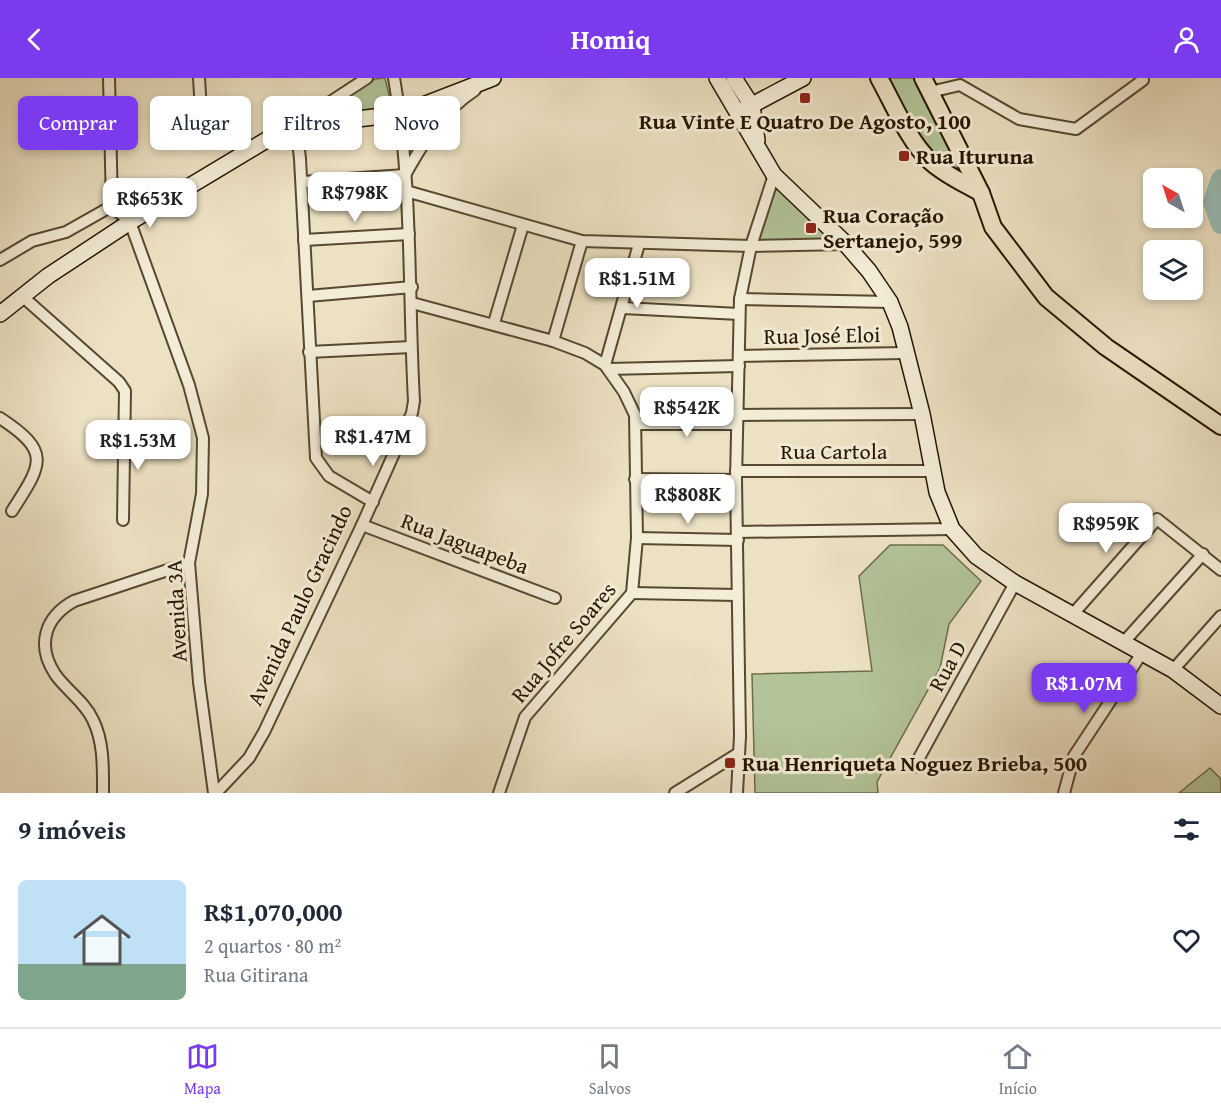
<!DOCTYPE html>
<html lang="pt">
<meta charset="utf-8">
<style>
:root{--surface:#fff;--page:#f6f6f7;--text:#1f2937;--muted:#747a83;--line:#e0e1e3;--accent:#7c3aed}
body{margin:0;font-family:"Gentium Book Plus",serif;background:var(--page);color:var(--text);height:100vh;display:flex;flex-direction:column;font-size:22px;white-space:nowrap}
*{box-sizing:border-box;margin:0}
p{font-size:20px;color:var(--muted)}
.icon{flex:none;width:33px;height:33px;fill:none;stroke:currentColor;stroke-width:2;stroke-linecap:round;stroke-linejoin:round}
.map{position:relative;height:715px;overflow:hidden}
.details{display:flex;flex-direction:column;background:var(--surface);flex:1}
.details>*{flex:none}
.guide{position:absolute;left:18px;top:18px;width:600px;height:54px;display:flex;gap:12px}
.needle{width:39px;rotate:321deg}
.tools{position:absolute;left:1143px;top:90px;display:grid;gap:12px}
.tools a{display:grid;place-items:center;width:60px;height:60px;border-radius:9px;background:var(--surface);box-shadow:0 3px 9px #0003;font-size:30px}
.price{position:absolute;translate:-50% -51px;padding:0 14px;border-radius:12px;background:#fff;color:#222;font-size:20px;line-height:39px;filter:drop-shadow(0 2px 3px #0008)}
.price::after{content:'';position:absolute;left:50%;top:36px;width:18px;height:14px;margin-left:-9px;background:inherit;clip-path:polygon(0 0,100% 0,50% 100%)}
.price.on{background:var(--accent);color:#fff}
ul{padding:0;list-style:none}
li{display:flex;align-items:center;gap:18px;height:150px;padding:0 18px}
li span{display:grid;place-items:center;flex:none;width:168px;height:120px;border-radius:9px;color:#555}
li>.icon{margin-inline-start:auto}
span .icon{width:72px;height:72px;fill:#fffc;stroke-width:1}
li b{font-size:26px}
h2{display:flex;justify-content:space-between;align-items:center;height:72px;padding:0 18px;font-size:26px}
.pill{padding:0 21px;border-radius:9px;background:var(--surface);box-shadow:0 3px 9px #0003;font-size:21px;line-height:54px}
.pill.on{background:var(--accent);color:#fff}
header{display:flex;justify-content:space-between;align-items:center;height:78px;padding:0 18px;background:var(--accent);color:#fff;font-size:27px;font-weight:700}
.dock{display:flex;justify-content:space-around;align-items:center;height:84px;border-top:2px solid var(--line);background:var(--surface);font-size:16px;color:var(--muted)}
.dock a{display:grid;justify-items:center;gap:3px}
.dock .on{color:var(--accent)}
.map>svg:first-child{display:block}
.green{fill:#b2c498;stroke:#6c6c4c;stroke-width:1.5}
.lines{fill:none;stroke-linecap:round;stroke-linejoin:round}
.river{stroke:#99bdb5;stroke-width:20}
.street-casing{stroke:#584830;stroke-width:14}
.secondary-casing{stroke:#261500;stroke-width:18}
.primary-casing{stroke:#261500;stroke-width:20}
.street{stroke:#f3ecd7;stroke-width:10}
.secondary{stroke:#f3ecd7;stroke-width:15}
.primary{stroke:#ece1c2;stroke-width:16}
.poi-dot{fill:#8f2418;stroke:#f3ecd7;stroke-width:2}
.labels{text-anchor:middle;stroke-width:6;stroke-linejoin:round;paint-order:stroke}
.poi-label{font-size:22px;font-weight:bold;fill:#261500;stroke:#f3ecd7;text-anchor:start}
.street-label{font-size:22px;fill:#261500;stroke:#f3ecd7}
</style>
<header><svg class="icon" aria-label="back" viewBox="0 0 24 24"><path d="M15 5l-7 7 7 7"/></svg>Homiq<svg class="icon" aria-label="person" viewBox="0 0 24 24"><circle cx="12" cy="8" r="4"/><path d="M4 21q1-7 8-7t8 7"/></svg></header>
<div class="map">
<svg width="1221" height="715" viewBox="0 0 1221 715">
<rect width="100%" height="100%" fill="#ece1c2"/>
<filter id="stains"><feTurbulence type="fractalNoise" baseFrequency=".00333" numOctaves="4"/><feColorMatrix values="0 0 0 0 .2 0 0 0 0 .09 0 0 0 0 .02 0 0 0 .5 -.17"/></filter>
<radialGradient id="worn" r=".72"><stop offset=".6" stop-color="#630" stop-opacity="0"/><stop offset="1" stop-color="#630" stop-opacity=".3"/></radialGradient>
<g class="green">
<polygon points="385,0 390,21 385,30 343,35 341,23 375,1"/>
<polygon points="879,0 923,0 960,90 944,94"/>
<polygon points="775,99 843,165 752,167"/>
<polygon points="890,467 943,467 981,503 949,546 940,590 877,704 878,715 755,715 752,596 872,593 859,498"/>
<polygon points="1210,690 1221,701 1221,715 1179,715"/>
</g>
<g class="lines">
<polyline class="river" points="1221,101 1213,124 1221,146"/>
<defs>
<g id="street">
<polyline points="109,0 112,128"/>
<polyline points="199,0 201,33"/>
<polyline points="930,14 960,7 1019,41 1076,51 1143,2"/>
<polyline points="306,47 318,32 367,0"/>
<polyline points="288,49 298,63 300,81 316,380 329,398 373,424"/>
<path d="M 302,104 L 405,97 C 424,63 442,34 475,12"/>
<polyline points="406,113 582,163 751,168 845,166"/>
<polyline points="304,162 409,156"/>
<polyline points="0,182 32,163 66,154 112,128 130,144 189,307 203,360 202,416 189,485 199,604 214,715"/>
<polyline points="22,218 119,304 125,313 123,442"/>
<polyline points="308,218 412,209"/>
<polyline points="740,221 890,224"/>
<polyline points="412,225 553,263 585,275 605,287 624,314 635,337 637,460 632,515 525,639 499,715"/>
<polyline points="623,230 739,236"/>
<polyline points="494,245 523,147"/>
<polyline points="553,263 582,163"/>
<polyline points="309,274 411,269"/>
<polyline points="739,278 905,275"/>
<polyline points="605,287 639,166"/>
<polyline points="608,291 739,288"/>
<polyline points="738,337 922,336"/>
<path d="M 0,340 C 52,374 42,386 12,433"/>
<polyline points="637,346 737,346"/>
<polyline points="736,393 932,393"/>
<polyline points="635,401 736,402"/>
<polyline points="362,447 555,520"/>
<polyline points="737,454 952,451"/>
<polyline points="637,460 738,462"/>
<polyline points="632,515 737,517"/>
<polyline points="1073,536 1157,441 1221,492"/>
<polyline points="1123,565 1203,476"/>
<polyline points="1173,592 1221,538"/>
<polyline points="914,689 1015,505"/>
<path d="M 103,715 C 103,691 104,664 93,642 C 85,624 66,612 55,596 C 36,567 45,539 74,523 L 189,485"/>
<path d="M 216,715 L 249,680 L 264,654 L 362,447 L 412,335 L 414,323 C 408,216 413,107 394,0"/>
<polyline points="675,715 739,675"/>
<polyline points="737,715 740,658 736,402 740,221 751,168 774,97"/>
<polyline points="1064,715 1074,678 1142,575"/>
</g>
<g id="secondary">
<polyline points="717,0 774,97 843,163 869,193 890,224 900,249 922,336 937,414 952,451 976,478 1015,505 1173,592 1221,628"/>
<polyline points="734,0 752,28 757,62"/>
<polyline points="743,32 803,0"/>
<polyline points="0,236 48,198 130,144 288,49 400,36 493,0"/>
</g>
<g id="primary">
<path d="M 879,0 C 894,27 908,62 930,83 C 945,97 964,105 981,115"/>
<polyline points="923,0 981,115 993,149 1046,219 1106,269 1221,348"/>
</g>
</defs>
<use href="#street" class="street-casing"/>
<use href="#secondary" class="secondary-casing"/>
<use href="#primary" class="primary-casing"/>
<use href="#street" class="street"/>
<use href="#secondary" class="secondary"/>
<use href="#primary" class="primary"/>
</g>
<g class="poi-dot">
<rect x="799" y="14" width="12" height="12" rx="3"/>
<rect x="898" y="72" width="12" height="12" rx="3"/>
<rect x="805" y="144" width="12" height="12" rx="3"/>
<rect x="724" y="679" width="12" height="12" rx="3"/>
</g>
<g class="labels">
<g class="poi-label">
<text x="805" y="51" text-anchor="middle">Rua Vinte E Quatro De Agosto, 100</text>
<text x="916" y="86">Rua Ituruna</text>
<text x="823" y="145">Rua Coração<tspan x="823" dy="25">Sertanejo, 599</tspan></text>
<text x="742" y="693">Rua Henriqueta Noguez Brieba, 500</text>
</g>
<g class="street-label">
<text transform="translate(822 257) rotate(-1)" y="8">Rua José Eloi</text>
<text x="834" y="381">Rua Cartola</text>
<text transform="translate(465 465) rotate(21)" y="8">Rua Jaguapeba</text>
<text transform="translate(299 527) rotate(-65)" y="8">Avenida Paulo Gracindo</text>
<text transform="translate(176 533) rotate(-93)" y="8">Avenida 3A</text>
<text transform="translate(563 564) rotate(-50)" y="8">Rua Jofre Soares</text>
<text transform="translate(947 588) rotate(-61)" y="8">Rua D</text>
</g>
</g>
<rect width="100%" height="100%" filter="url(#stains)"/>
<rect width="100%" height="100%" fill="url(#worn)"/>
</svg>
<div class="tools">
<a><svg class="needle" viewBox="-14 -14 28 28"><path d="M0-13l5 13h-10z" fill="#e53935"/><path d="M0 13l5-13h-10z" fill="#747a83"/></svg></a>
<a><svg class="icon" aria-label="layers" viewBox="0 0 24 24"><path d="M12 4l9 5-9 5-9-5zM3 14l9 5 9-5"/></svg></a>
</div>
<b class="price" style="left:355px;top:145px">R$798K</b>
<b class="price" style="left:150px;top:151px">R$653K</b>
<b class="price" style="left:637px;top:231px">R$1.51M</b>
<b class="price" style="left:687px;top:360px">R$542K</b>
<b class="price" style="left:373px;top:389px">R$1.47M</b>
<b class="price" style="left:138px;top:393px">R$1.53M</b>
<b class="price" style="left:688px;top:447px">R$808K</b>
<b class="price" style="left:1106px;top:476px">R$959K</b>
<b class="price on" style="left:1084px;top:636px">R$1.07M</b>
<div class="guide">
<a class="pill on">Comprar</a>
<a class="pill">Alugar</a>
<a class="pill">Filtros</a>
<a class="pill">Novo</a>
</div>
</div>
<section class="details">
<h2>9 imóveis<svg class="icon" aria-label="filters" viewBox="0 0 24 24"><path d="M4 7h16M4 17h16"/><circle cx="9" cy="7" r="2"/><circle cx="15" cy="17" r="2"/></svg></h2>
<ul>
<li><span style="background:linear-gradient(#bfe0f5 70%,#7fa58c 0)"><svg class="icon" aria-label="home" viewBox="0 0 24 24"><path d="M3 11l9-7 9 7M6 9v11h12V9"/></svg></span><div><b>R$1,070,000</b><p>2 quartos · 80 m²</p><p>Rua Gitirana</p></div><svg class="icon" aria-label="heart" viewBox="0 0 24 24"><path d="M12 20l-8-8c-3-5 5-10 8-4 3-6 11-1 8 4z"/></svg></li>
</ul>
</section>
<nav class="dock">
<a class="on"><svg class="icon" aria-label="map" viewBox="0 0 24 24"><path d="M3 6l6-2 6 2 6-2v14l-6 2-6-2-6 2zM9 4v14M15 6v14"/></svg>Mapa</a>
<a><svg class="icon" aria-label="saved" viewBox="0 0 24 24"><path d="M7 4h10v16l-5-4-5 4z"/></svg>Salvos</a>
<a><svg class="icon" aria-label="home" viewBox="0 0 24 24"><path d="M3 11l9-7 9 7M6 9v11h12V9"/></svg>Início</a>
</nav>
